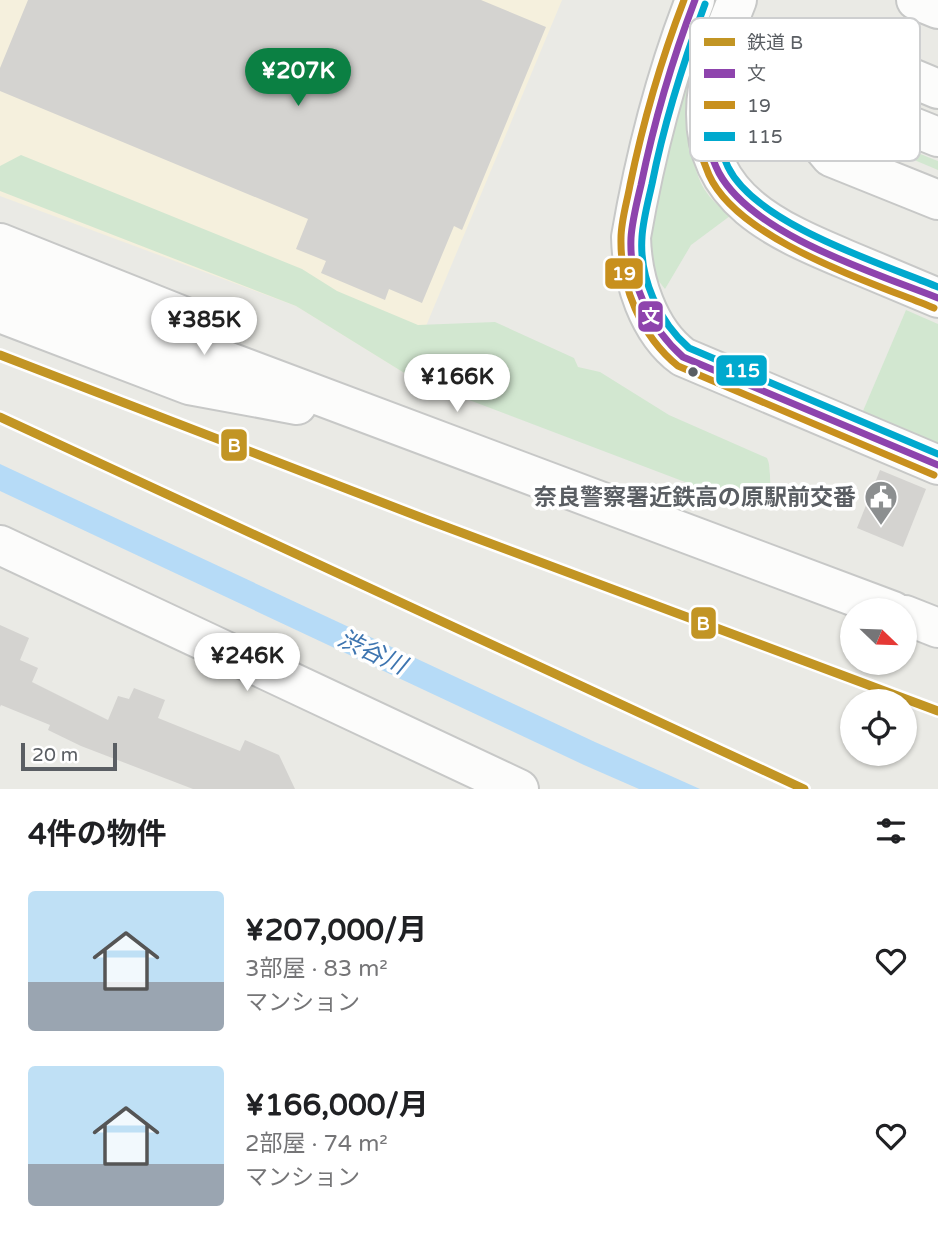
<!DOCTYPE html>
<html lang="ja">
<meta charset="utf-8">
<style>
:root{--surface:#fff;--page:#f6f6f6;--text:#202124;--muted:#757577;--accent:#0b8043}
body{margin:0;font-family:"Varela Round","Noto Sans JP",sans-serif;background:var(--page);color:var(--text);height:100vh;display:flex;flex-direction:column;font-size:26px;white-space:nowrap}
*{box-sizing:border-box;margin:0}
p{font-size:23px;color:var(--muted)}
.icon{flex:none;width:38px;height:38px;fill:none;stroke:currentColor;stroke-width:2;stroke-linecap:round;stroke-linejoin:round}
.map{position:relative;height:789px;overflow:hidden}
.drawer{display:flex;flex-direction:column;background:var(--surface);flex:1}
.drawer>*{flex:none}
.needle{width:46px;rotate:113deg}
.buttons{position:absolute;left:840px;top:598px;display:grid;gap:14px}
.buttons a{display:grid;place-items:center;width:77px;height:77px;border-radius:50%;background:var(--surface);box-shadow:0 2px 5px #0004;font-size:35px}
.scale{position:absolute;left:21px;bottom:18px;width:96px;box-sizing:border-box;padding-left:7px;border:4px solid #5a5e63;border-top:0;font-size:19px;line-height:24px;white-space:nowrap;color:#5a5e63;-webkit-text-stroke:5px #fff;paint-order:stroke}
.price{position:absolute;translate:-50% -60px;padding:0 16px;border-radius:24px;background:#fff;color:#222;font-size:23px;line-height:46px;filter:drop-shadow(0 2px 4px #0008)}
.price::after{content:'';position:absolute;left:50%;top:42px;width:21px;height:16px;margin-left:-10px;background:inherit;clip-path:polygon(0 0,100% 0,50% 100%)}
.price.selected{background:var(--accent);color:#fff}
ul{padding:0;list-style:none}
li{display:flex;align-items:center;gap:21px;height:175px;padding:0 28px}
li span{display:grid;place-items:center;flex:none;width:196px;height:140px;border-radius:7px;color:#555}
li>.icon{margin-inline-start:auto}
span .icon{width:84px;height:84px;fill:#fffc;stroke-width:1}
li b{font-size:30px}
h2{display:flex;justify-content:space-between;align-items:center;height:84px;padding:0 28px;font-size:30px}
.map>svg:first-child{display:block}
.commercial{fill:#f5f0dd}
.green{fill:#d2e7d0}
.water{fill:#b6dbf7}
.building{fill:#d4d3d0}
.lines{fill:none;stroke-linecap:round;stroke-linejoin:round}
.minor-casing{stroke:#c7c8c7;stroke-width:42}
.minor{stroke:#fcfcfb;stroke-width:38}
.bus-1-casing{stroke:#fff;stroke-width:12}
.bus-2-casing{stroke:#fff;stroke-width:12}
.bus-3-casing{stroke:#fff;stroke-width:12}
.bus-1{stroke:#8e44ad;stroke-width:7}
.bus-2{stroke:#c8901e;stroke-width:7}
.bus-3{stroke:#00a9ce;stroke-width:7}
.rail-1-casing{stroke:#fff;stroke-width:14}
.rail-1{stroke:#c29524;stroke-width:9}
.bus-dot{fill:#5a5e63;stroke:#fff;stroke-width:2.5}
.labels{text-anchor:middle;stroke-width:7;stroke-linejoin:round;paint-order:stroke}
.poi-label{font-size:23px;font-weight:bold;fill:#5a5e63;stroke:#fff;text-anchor:end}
.water-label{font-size:24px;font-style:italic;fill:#3e75b0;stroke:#fff}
.key{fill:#fff;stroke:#cecfd0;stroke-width:2}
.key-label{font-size:19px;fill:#5a5e63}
.line-badge{stroke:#fff;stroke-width:2.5}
.badge-label{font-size:19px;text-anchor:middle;font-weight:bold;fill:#fff}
</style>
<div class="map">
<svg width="938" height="789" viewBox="0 0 938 789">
<rect width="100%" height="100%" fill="#eaeae5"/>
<polygon class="commercial" points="0,0 562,0 406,374 296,306 0,196"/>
<g class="green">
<path d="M 695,53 C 691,95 682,157 707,193 C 712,201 723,209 730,216 L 691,245 L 665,289 L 654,275 L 652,250 L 652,211 Z"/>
<path d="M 869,86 L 873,87 C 868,140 897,144 938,161 L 938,170 L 848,132 C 825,110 842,87 869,86 Z"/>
<path d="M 21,155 L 302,269 L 337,291 L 418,325 L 495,322 L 574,358 L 578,367 L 600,372 L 669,415 L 767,458 C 770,465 769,467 770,475 C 770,491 775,501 756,509 L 414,379 L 296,306 L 0,191 L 0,166 Z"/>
<polygon points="906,310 938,324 938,443 863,411"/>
</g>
<polygon class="water" points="0,464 595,742 700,789 639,789 584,765 0,491"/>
<g class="building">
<polygon points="28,0 481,0 546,27 462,230 454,226 422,303 389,289 385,300 321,273 326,261 296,249 308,219 0,91 0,68"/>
<polygon points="880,470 926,489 903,547 857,528"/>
<polygon points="0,625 29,638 20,660 38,668 32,682 108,720 118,696 129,699 134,688 165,700 158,718 240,751 245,740 279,755 295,789 193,789 81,746 48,730 50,725 1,705 0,707"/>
</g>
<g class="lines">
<defs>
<g id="minor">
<path d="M 695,0 C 665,77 645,156 631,237 C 632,280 648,331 683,357 L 938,465"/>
<path d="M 737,0 C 723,36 706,73 706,112 C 705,199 776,230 845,259 C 876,272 907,285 938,298"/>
<polyline points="916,0 938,9"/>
<polyline points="878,64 893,81 893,110 898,121 938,137"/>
<polyline points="938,89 878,64 848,60 823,71 814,82 803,108 810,132 831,157 938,200"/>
<polyline points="0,243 203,324"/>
<polyline points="0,276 893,611"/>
<polyline points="0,313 189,385 297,405"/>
<polyline points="0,545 519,789"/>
<polyline points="905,615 938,628"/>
</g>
</defs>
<use href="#minor" class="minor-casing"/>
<use href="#minor" class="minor"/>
<defs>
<g id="bus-1">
<path d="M 695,0 C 672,60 654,122 641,185 C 637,202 632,221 631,238 C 629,282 650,328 683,357 L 938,465"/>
<path d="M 724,33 C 709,76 696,130 719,173 C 753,235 875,273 938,298"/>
</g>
<g id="bus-2">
<path d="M 684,0 C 661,60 643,122 630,185 C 627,202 621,221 621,238 C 620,286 641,336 678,366 L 934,475"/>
<path d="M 714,30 C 698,77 687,127 709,175 C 738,240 871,282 934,308"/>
</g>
<g id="bus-3">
<path d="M 705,4 C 683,63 664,123 652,184 C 648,202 643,220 642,237 C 639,278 659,322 689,348 L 938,454"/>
<path d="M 734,36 C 720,77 707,125 728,167 C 756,224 880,263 938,287"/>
</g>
</defs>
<use href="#bus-1" class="bus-1-casing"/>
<use href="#bus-2" class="bus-2-casing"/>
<use href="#bus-3" class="bus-3-casing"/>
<use href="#bus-1" class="bus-1"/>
<use href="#bus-2" class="bus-2"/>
<use href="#bus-3" class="bus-3"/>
<defs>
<g id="rail-1">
<polyline points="0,355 425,519 938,711"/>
<polyline points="0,417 804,789"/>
</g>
</defs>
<use href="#rail-1" class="rail-1-casing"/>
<use href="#rail-1" class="rail-1"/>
</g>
<defs>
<symbol id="civic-pin" viewBox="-11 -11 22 30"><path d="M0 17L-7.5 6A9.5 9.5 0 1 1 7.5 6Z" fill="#8c8f90" stroke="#fff"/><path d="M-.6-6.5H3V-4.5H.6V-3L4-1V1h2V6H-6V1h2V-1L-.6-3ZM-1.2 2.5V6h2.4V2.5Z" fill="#fff"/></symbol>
</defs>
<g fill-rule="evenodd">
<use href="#civic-pin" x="862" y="478" width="38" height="52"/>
</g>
<circle class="bus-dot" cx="693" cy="372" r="6"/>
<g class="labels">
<g class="poi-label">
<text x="856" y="505">奈良警察署近鉄高の原駅前交番</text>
</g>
<g class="water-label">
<text transform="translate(372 652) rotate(25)" y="8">渋谷川</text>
</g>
</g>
<rect x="690" y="18" width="230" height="143" rx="10" class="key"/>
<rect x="704" y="38" width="31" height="8" fill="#c29524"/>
<rect x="704" y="69" width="31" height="9" fill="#8e44ad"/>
<rect x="704" y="101" width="31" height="8" fill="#c8901e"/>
<rect x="704" y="132" width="31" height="9" fill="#00a9ce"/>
<g class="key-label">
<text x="747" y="49">鉄道 B</text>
<text x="747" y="80">文</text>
<text x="747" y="112">19</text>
<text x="747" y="143">115</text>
</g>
<g class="line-badge">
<rect x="604" y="257" width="40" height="33" rx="7" fill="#c8901e"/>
<rect x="637" y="300" width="27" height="33" rx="7" fill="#8e44ad"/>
<rect x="715" y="354" width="53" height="33" rx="7" fill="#00a9ce"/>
<rect x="220" y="428" width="28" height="34" rx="7" fill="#c29524"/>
<rect x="690" y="606" width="27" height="34" rx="7" fill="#c29524"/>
</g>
<g class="badge-label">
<text x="624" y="280">19</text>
<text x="651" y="323">文</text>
<text x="742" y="377">115</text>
<text x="234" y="452">B</text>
<text x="703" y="630">B</text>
</g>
</svg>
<div class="buttons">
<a><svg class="needle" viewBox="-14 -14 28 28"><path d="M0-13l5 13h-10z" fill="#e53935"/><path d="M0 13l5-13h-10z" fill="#757577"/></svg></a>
<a><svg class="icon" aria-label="locate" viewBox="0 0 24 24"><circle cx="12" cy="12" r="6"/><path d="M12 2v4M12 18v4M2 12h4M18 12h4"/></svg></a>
</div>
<div class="scale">20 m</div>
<b class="price selected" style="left:298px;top:108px">¥207K</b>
<b class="price" style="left:204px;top:357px">¥385K</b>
<b class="price" style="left:457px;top:414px">¥166K</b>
<b class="price" style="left:247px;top:693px">¥246K</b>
</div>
<section class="drawer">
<h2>4件の物件<svg class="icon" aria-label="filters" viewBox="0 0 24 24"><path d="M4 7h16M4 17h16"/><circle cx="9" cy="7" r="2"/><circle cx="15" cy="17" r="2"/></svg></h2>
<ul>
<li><span style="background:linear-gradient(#bfe0f5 65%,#9aa5b1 0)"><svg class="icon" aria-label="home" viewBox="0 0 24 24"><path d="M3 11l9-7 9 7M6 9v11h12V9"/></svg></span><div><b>¥207,000/月</b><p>3部屋 · 83 m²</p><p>マンション</p></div><svg class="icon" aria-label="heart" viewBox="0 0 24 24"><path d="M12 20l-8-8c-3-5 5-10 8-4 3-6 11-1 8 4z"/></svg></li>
<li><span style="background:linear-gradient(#bfe0f5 70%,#9aa5b1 0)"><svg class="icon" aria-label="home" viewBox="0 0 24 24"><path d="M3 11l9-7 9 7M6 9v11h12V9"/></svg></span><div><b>¥166,000/月</b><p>2部屋 · 74 m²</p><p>マンション</p></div><svg class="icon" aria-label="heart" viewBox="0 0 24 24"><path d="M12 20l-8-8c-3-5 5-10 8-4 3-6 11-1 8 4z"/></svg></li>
</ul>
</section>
